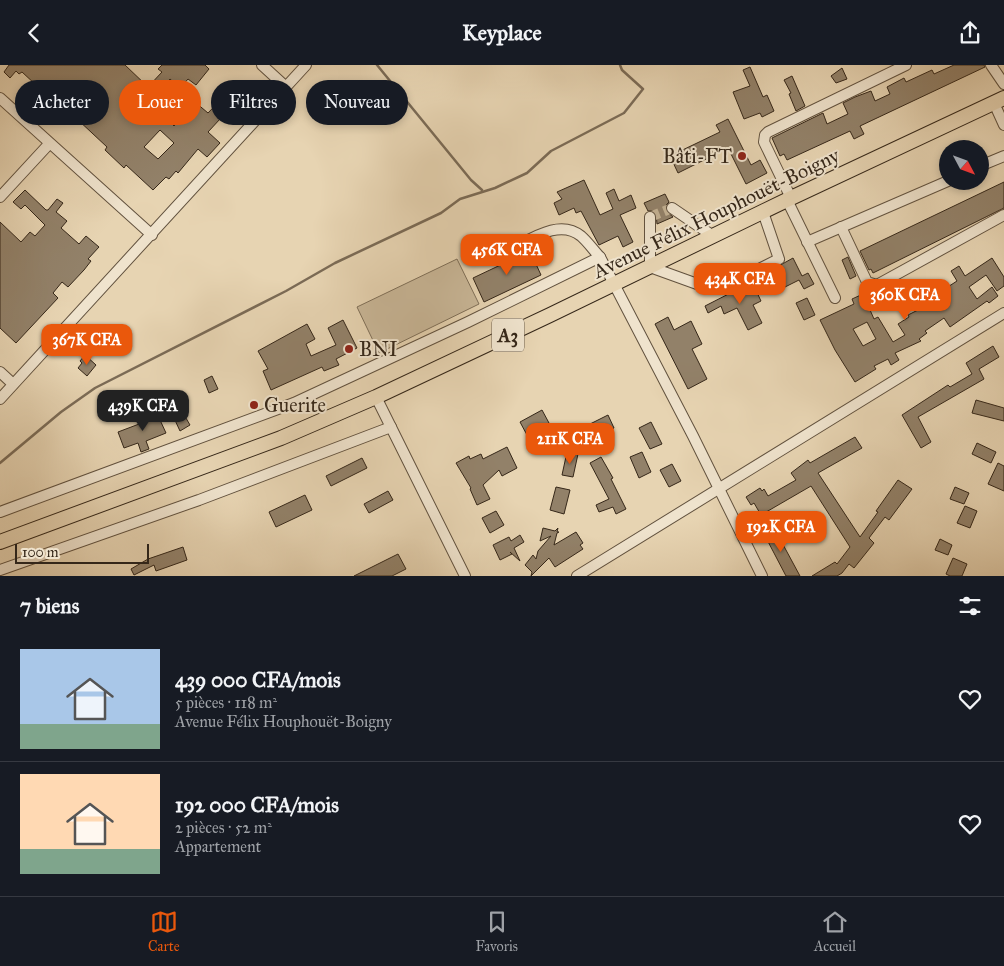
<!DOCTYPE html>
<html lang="fr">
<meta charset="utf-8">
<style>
:root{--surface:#171b24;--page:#20242c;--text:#f1f3f6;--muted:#9ea1a6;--line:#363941;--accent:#ea580c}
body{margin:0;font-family:"IM FELL Great Primer",serif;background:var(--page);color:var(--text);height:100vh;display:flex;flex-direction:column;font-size:19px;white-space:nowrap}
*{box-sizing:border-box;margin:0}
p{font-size:16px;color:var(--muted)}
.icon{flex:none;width:28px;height:28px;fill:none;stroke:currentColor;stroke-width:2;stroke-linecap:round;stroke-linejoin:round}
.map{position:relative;height:511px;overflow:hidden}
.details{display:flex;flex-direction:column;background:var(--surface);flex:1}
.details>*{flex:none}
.guide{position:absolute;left:15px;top:15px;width:500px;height:45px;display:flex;gap:10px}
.needle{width:32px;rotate:131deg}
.buttons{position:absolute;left:939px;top:75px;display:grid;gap:10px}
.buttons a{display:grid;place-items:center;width:50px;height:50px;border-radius:50%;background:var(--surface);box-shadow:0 2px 8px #0003;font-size:25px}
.scale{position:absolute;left:15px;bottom:12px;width:134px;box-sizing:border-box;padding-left:5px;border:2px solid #352719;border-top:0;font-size:14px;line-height:18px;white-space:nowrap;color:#352719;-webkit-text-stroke:4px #efe3cd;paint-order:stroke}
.price{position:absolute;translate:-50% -42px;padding:0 11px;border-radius:10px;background:var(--accent);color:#fff;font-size:16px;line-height:32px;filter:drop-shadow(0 1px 2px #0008)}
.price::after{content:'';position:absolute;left:50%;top:30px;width:15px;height:11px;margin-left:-8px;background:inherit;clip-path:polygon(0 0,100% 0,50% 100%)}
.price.active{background:#222;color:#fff}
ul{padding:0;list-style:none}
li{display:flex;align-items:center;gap:15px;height:125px;padding:0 20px}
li+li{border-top:1px solid var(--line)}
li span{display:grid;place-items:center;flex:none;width:140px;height:100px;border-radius:0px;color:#555}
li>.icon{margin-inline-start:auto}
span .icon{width:60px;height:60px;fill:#fffc;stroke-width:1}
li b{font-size:21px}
h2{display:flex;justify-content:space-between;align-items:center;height:60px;padding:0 20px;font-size:21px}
.pill{padding:0 18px;border-radius:22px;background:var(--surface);box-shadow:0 2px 8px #0003;font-size:18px;line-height:45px}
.pill.active{background:var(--accent);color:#fff}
header{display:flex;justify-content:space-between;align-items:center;height:65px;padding:0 20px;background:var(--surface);font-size:22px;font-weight:700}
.menu{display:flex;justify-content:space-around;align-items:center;height:70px;border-top:1px solid var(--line);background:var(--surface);font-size:14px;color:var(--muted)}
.menu a{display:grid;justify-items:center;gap:2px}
.menu .active{color:var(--accent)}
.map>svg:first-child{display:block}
.green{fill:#c9b798;stroke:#7f6f58}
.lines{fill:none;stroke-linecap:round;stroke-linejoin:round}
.stream{stroke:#7b6b56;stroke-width:2.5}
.building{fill:#928169;stroke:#352719;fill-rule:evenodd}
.minor-tunnel{stroke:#c3b193;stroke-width:10;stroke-dasharray:10 5;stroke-linecap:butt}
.minor-casing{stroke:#62523f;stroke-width:12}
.highway-casing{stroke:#352719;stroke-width:16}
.minor{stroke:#efe3cd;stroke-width:10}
.highway{stroke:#e7d4b2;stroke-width:14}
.poi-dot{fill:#8f2418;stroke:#efe3cd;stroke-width:2}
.labels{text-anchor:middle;stroke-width:4;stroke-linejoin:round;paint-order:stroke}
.shield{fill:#efe3cd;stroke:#6d5f4f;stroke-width:1}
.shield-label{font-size:19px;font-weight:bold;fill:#352719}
.poi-label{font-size:20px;fill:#352719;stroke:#efe3cd;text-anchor:start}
.street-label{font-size:20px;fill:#352719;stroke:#efe3cd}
</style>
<header><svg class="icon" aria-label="back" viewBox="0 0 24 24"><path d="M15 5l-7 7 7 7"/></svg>Keyplace<svg class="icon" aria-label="share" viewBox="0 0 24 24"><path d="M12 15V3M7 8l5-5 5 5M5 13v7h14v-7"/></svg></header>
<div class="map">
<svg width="1004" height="511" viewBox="0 0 1004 511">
<rect width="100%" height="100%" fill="#e7d4b2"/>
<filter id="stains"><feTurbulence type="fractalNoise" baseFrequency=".004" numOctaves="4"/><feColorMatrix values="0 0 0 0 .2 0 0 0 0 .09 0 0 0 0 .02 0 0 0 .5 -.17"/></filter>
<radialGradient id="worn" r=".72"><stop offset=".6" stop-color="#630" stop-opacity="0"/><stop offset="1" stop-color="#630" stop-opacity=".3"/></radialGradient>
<polygon class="green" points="457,194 479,239 379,288 357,242"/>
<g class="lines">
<g class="stream">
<polyline points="377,0 471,115 482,125"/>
<polyline points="0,398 61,347 95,323 286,226 335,198 441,148 460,134 495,123 527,108 551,86 624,48 643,24 622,5 620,0"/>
</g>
</g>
<g class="building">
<path d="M 9,0 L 125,0 L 148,22 L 162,7 L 158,4 L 162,0 L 205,0 L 209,4 L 196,20 L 188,14 L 180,23 L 170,14 L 150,36 L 174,61 L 195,37 L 208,48 L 229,26 L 236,33 L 238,30 L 245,36 L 238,44 L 233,40 L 208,67 L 220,78 L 207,92 L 198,84 L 178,108 L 176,106 L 169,114 L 166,112 L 153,125 L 126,100 L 124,103 L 105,85 L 107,82 L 77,54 L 75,56 L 69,50 L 64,59 L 57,54 L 61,47 L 46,34 L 49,32 L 22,7 L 19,9 L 16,6 L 10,13 L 4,7 ZM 160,65 L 174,78 L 158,94 L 144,82 Z"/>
<polygon points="954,0 984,0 985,2 860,61 864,69 854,74 850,66 787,95 784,89 780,91 772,73 823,48 827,59 848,49 843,38 855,32 871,26 875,36 890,29 887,22 904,13 906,17 932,5 934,9"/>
<polygon points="750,2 763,32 767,30 774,46 762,52 760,48 744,54 733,27 750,21 743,5"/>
<polygon points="842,3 847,14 836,18 831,11"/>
<polygon points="792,11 805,41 796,46 789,29 791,28 784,15"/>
<polygon points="728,54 751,100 760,95 767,108 746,119 728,83 678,108 670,91 720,67 716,60"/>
<polygon points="584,115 600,150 613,144 606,128 614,124 619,136 631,130 636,143 620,150 633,177 623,182 618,171 599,180 581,146 576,148 574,143 559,150 554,138 562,134 557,127"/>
<polygon points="1004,117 1004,143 873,208 871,204 869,205 860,186"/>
<polygon points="25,125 46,145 48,145 57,134 63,138 56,147 67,156 61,163 79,179 86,171 99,182 88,194 91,196 84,205 68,222 62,217 53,228 58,233 16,278 0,263 0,157 21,177 30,167 35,171 45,160 25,140 21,144 13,137"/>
<polygon points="665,129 669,137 666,140 666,146 673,152 657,159 656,148 653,146 648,146 644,138"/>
<polygon points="530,186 541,210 484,237 473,213"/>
<polygon points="848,192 856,211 850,214 842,195"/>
<polygon points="793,193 802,211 808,208 814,219 804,224 799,215 777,226 768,207"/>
<path d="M 992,193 L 1004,212 L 1004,221 L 997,226 L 986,210 L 969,222 L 977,234 L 992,222 L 998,231 L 989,238 L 987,236 L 950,262 L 944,253 L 925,266 L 927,268 L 919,274 L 921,276 L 895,288 L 899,295 L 891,300 L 888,294 L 874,301 L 876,304 L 855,317 L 835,285 L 820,255 L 854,239 L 852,234 L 863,229 L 874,254 L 878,252 L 893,277 L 905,270 L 898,259 L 909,252 L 908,250 L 922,243 L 914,226 L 935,217 L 940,227 L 957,216 L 951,206 L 959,201 L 965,211 ZM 867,257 L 876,274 L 863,281 L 853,264 Z"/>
<polygon points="752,217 761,236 753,240 762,258 748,265 737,243 724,249 721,241 708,248 705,241"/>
<polygon points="807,233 815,250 804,255 796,238"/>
<polygon points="668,252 674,265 691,256 702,279 692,284 707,314 688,324 655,259"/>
<polygon points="343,255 357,283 336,294 339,300 324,306 322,302 271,325 263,306 268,304 258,286 307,259 315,274 306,279 311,291 336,280 328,263"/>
<polygon points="993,281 999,292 979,304 984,314 918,352 931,377 921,383 902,350 948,320 950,322 972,309 966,298"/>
<polygon points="85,290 96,300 87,311 78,303 82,298 80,296"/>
<polygon points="212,311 218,324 209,328 204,315"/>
<polygon points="182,333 188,346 183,348 190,360 180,366 168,340"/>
<polygon points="976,335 1004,343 1004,356 972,348"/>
<polygon points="152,343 157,356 160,355 166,368 146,376 149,384 141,387 138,378 124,383 118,367 147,356 143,346"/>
<polygon points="542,345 549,358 527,370 520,357"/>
<polygon points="608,350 614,363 590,375 584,362"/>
<polygon points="651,357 662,379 650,384 639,363"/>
<polygon points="855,372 862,383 818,408 860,472 878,447 876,446 898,415 912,424 889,455 885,452 869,473 874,478 854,503 849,499 842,508 837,511 812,511 835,497 837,499 850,482 811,421 761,450 754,438 751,440 746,432 760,423 762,426 764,424 768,431 796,415 791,408 808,395 810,398"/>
<polygon points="977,378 996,387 991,398 972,389"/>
<polygon points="507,382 517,403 502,411 499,405 483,420 490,434 477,440 470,424 471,423 456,398 469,391 470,394 481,389 483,394"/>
<polygon points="567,387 578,389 573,412 562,410"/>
<polygon points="642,387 651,407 639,413 630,392"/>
<polygon points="601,392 613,413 611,414 626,444 616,449 613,442 599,447 596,440 609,434 590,398"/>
<polygon points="362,393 367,403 331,421 326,411"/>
<polygon points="998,398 1004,401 1004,426 988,419"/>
<polygon points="672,399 681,416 669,422 660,405"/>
<polygon points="556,422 570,425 564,449 550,445"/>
<polygon points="955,422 969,428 964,439 950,434"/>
<polygon points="388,426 393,435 369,448 364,439"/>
<polygon points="305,430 312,445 276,462 269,447"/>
<polygon points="965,441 977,446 970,463 957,458"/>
<polygon points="496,446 504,460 490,468 482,453"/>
<polygon points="773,461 800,511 786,511 763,467"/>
<polygon points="543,463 555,466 558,463 557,467 559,467 557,468 554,480 576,467 583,478 580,480 583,484 555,502 549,493 531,511 532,507 525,500 533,490 536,494 538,486 551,471 540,476"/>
<polygon points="520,470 524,477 514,483 520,496 510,487 512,489 500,495 493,480 509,472 511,476"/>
<polygon points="940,474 952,480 948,490 935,485"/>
<polygon points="183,482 187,495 156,506 154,500 134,510 131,504 148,494"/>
<polygon points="398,489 406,504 392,511 354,511"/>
<polygon points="953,493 967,499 962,511 950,511 946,509"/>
</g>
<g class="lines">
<polyline class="minor-tunnel" points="650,152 672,143"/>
<defs>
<g id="minor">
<polyline points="262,0 286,22"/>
<polyline points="991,0 1004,19"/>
<polyline points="0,33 152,170"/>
<polyline points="994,38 1004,60"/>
<polyline points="980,101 1004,91"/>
<polyline points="0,132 49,79"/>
<polyline points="791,133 764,77 765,70 768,67 906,0"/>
<polyline points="787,135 835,233"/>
<polyline points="672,143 713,171"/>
<polyline points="650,152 650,202 711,224 721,223 779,194 763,147"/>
<polyline points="841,162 867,217 877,220 1004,150"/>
<polyline points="807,177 948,116"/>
<path d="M 509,185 C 530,175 559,153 581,171 C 588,177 594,186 600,192 L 693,371 L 762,511"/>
<polyline points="0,307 13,319"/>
<polyline points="376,332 465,511"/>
<polyline points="0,334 306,0"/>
<polyline points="0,447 294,338 468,257 600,192"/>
<polyline points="0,505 199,435 391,362"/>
<polyline points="577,511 1004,248"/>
</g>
<polyline id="highway" points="0,477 281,373 376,332 550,250 791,133 1004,33"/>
</defs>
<use href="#minor" class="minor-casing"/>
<use href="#highway" class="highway-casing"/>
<use href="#minor" class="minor"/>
<use href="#highway" class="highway"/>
</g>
<g class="poi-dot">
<circle cx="742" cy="91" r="5"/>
<circle cx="349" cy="284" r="5"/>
<circle cx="254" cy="340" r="5"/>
</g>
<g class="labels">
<rect class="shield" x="492" y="253.5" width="32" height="33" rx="4"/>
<g class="shield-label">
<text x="508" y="277">A3</text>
</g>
<g class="poi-label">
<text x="732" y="98" text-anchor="end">Bâti-FT</text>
<text x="359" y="291">BNI</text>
<text x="264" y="347">Guerite</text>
</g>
<g class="street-label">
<text transform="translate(716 148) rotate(-26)" y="7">Avenue Félix Houphouët-Boigny</text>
</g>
</g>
<rect width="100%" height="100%" filter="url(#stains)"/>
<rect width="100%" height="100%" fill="url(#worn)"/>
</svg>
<div class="buttons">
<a><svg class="needle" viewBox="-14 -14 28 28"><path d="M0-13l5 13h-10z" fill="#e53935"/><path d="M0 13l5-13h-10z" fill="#9ea1a6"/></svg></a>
</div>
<div class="scale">100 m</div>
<b class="price" style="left:507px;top:211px">456K CFA</b>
<b class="price" style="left:740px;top:240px">434K CFA</b>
<b class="price" style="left:905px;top:256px">360K CFA</b>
<b class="price" style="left:87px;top:301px">367K CFA</b>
<b class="price active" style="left:143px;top:367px">439K CFA</b>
<b class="price" style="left:570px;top:400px">211K CFA</b>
<b class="price" style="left:781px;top:488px">192K CFA</b>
<div class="guide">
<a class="pill">Acheter</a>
<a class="pill active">Louer</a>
<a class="pill">Filtres</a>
<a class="pill">Nouveau</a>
</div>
</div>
<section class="details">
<h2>7 biens<svg class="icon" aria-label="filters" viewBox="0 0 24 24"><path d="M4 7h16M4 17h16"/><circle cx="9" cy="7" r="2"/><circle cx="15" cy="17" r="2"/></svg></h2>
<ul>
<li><span style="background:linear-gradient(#a9c7e8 75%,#7fa58c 0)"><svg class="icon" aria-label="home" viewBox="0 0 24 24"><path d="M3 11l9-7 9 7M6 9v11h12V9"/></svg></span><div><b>439 000 CFA/mois</b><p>5 pièces · 118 m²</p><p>Avenue Félix Houphouët-Boigny</p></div><svg class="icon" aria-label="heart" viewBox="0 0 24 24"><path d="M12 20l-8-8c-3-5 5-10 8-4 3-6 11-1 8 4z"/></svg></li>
<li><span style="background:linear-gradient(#ffd9b3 75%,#7fa58c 0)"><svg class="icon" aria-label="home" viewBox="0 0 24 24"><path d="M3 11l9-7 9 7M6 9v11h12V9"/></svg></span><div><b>192 000 CFA/mois</b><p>2 pièces · 52 m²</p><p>Appartement</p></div><svg class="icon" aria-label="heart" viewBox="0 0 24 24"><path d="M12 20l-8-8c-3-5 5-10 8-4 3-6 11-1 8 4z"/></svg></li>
</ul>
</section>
<nav class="menu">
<a class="active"><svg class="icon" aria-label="map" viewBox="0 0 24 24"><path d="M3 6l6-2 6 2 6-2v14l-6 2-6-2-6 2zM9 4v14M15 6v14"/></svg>Carte</a>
<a><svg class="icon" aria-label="saved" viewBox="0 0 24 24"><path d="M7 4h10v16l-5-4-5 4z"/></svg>Favoris</a>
<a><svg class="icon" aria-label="home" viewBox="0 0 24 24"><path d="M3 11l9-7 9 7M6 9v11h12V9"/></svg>Accueil</a>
</nav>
